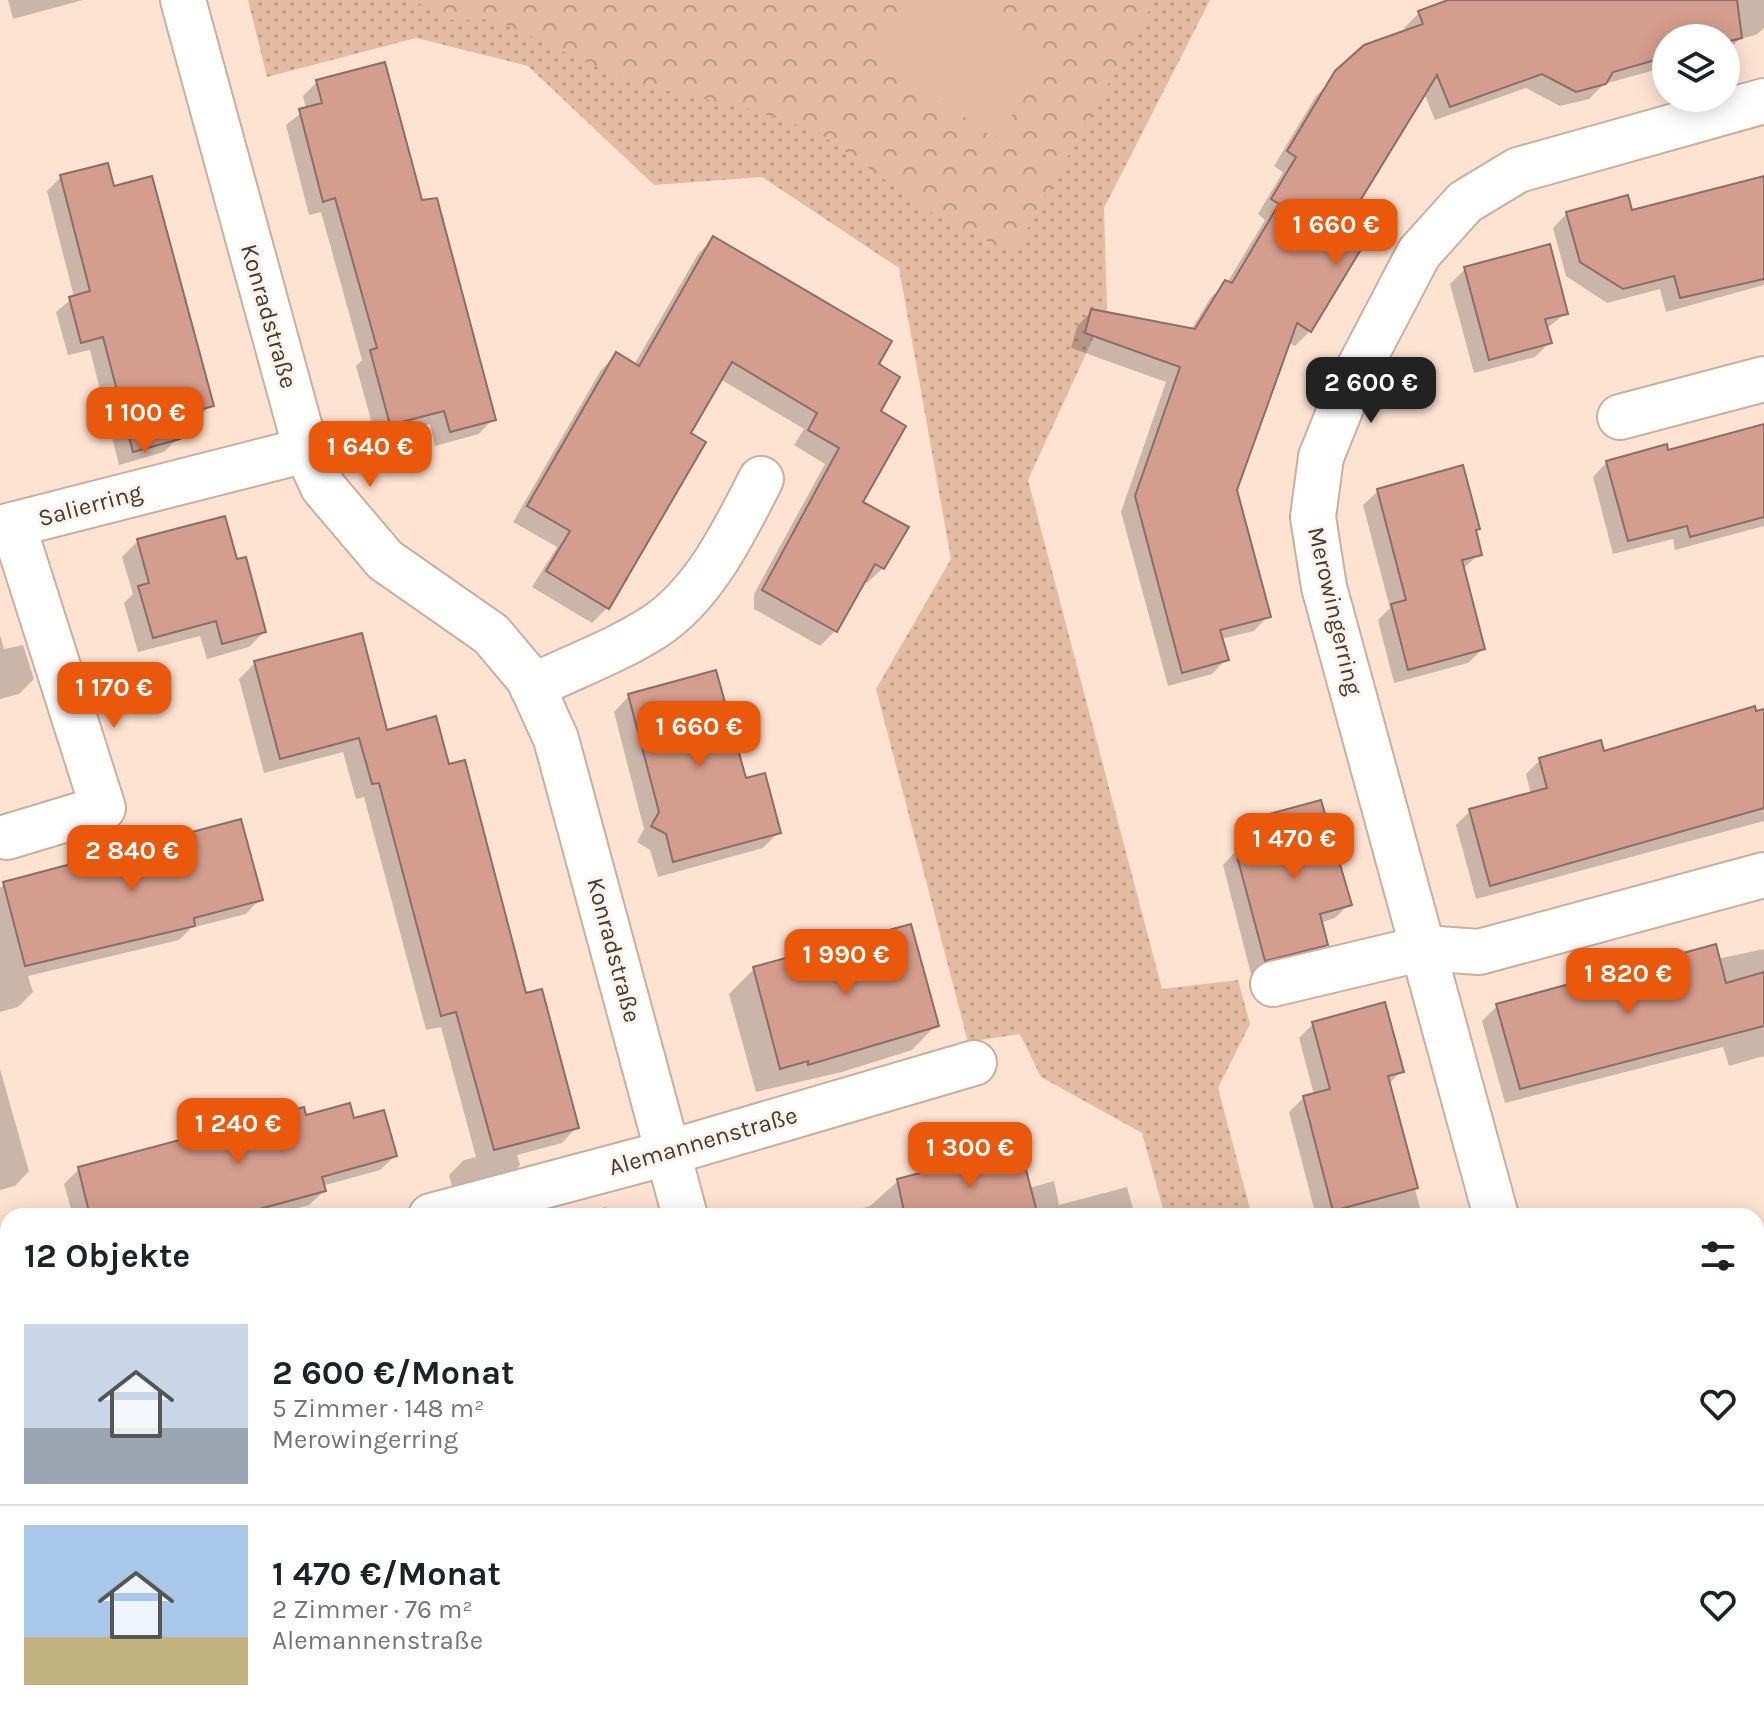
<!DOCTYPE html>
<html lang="de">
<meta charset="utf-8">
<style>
:root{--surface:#fff;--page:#f6f6f6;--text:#202124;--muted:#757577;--line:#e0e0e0;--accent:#ea580c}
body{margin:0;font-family:Karla,sans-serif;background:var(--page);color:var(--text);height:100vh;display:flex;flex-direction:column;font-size:30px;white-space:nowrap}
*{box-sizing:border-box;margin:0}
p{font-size:26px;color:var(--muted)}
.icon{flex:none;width:44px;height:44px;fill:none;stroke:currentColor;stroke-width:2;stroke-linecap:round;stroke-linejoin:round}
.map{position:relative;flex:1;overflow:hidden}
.drawer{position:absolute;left:0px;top:1208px;width:1764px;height:514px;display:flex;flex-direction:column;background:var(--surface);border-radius:24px 24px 0 0;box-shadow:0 4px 20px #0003}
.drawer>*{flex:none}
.controls{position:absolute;left:1652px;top:24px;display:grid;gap:16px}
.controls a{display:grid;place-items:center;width:88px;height:88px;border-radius:50%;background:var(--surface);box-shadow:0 4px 20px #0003;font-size:40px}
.price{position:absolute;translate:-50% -68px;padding:0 18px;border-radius:16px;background:var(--accent);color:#fff;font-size:26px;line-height:52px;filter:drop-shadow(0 2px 4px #0008)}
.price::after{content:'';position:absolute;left:50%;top:48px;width:24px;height:18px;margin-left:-12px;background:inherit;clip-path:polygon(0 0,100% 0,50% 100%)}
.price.on{background:#222;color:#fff}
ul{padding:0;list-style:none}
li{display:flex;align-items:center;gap:24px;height:200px;padding:0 24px}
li+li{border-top:2px solid var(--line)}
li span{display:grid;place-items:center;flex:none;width:224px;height:160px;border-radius:0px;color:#555}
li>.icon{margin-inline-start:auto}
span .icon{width:96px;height:96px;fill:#fffc;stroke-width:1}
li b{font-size:34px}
h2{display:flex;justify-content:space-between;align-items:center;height:96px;padding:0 24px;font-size:34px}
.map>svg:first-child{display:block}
.grass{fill:url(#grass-dots)}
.park{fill:url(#park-crowns)}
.pitch{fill:#e4bca3}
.shadow{fill:#0003}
.building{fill:#d59d8e;stroke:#8a6e67;stroke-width:2}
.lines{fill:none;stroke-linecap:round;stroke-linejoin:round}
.street-casing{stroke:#c8af9f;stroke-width:48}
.street{stroke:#fff;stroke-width:44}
.labels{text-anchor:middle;stroke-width:6;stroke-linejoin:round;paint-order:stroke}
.street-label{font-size:24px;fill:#443933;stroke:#fff4ed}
</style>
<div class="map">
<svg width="1764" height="1721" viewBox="0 0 1764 1721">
<defs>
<pattern id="grass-dots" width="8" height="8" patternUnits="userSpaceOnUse" patternTransform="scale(2)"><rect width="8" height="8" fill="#e4bca3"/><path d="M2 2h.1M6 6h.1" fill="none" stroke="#ba9a85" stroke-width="1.8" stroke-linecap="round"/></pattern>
<pattern id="park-crowns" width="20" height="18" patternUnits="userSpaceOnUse" patternTransform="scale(2)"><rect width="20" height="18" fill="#e4bca3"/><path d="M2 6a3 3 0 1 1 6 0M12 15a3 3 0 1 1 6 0" fill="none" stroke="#ba9a85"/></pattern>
</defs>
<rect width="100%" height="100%" fill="#fee3d2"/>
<g class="grass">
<polygon points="248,0 1210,0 1104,208 1107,308 1028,480 1162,989 1238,980 1250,1024 1218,1088 1252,1216 1165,1216 1142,1133 1041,1077 1020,1034 968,1042 876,689 951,559 899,268 762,177 654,185 528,66 416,38 267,77"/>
<polygon points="1289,1714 1348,1714 1350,1721 1292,1721"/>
</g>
<polygon class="park" points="413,0 1155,0 1013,254 934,214 816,131 752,110 627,81 494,19 450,20"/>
<polygon class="pitch" points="911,0 966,0 1050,62 995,139 874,51"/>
<g class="shadow">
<polygon points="8,0 83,0 13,19"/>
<polygon points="1462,0 1764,0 1764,28 1756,35 1740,39 1726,52 1726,38 1666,38 1666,67 1604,84 1589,99 1560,106 1526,88 1435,120 1424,93 1335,238 1310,331 1295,346 1288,342 1235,490 1268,616 1254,631 1221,639 1226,659 1212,674 1168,686 1121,512 1166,382 1071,348 1077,326 1092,311 1191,330 1211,297 1227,283 1265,220 1258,214 1283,172 1274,166 1316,96 1365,46 1406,32 1404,28 1419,13"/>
<polygon points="317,82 420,202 493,419 479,434 435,446 430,424 376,438 356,366 362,360 321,212 309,215 286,125 306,109 303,96"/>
<polygon points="61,177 211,405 197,419 174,425 178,438 164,452 119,465 90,350 68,355 56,312 74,297 47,191"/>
<polygon points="1764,178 1764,285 1666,312 1660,289 1607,303 1566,276 1553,228 1567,213 1631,213"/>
<polygon points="714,238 876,365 878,412 860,503 906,528 883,568 867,583 863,581 835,631 820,646 754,609 754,594 825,464 794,445 804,429 720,379 688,434 607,608 592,623 532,587 557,547 513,522 601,370 616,355 634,365 698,254"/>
<polygon points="1465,269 1566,313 1546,329 1550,342 1535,357 1474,373 1450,284"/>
<polygon points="1764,426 1764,526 1675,550 1673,539 1613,554 1593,477 1607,462 1667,452"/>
<polygon points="1378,491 1474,532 1479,554 1462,570 1483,649 1468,663 1394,683 1378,620 1390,608 1363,505"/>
<polygon points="138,541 235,562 264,632 249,647 207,659 200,636 138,652 124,603 133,594 122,557"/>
<polygon points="0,635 4,649 23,645 34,679 19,694 0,699"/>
<polygon points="255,663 447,767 525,996 577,1127 562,1143 517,1155 520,1165 505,1180 454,1194 449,1175 464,1160 476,1157 441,1027 426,1030 364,797 356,799 343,752 264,773 239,679"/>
<polygon points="629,696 744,780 779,832 763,848 658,877 650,850 637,842 644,829 614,712"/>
<polygon points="1764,711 1764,821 1476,899 1456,825 1470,811 1531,795 1526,774 1540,760 1603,753"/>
<polygon points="1270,816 1349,904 1335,918 1320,923 1326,945 1312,959 1251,974 1223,865 1236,851 1260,844 1256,830"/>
<polygon points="4,884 260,899 246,914 191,928 179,940 28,976 33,992 18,1007 0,1012 0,888"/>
<polygon points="1764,949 1764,1056 1729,1066 1723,1047 1505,1103 1482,1021 1497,1006"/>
<polygon points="754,969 936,1025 912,1050 842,1072 756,1092 729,994"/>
<polygon points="1313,1024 1401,1071 1388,1085 1422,1216 1316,1216 1289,1112 1304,1097 1314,1095 1299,1038"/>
<polygon points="0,1069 29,1171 15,1186 0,1190"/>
<polygon points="305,1117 353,1121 395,1156 380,1170 322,1186 324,1191 309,1205 269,1216 73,1216 64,1184 79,1169"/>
<polygon points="999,1167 1029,1188 1054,1181 1059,1205 1127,1187 1135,1216 833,1216 870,1206 898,1181"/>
<polygon points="606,1207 608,1216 573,1216"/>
<polygon points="1764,1295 1764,1405 1756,1407 1756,1305"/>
<polygon points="8,1376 8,1447 0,1450 0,1379"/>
<polygon points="1764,1500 1764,1619 1756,1621 1756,1503"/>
<polygon points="36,1714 464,1714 457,1721 8,1721"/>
<polygon points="653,1714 730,1714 732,1721 657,1721"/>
<polygon points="888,1714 1242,1714 1234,1721 889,1721"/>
<polygon points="1448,1714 1555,1714 1557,1721 1450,1721"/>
</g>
<g class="building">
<polygon points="1448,0 1737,0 1742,38 1726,42 1726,38 1666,38 1666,57 1613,72 1606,84 1576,92 1542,74 1450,107 1437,75 1338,237 1360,251 1311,332 1297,323 1237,490 1271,617 1220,630 1229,660 1182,673 1135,496 1180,367 1085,333 1091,309 1195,329 1225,280 1232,283 1279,204 1271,199 1296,157 1287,151 1335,71 1364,45 1423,24 1418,11"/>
<polygon points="385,62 422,200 437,198 496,420 450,432 444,411 390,425 370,350 377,348 335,198 323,202 299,109 322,103 316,80"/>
<polygon points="108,163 114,186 152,176 214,406 174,416 180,439 133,452 103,337 81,343 69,297 90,291 60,175"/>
<polygon points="1764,176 1764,279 1680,298 1674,276 1623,289 1580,262 1566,212 1628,195 1632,210"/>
<polygon points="713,236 892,341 879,364 900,377 881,411 906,426 863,502 909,527 884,569 875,564 837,632 762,590 839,448 808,430 817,413 732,362 691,433 706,442 609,609 546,571 570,531 527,506 616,352 639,366"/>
<polygon points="1550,244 1568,314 1545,319 1552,343 1489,360 1464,267"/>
<polygon points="1764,424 1764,517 1690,537 1687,526 1628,541 1606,461 1667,444 1668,450"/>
<polygon points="1463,465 1480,529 1476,530 1482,555 1462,560 1485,649 1408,670 1391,604 1406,600 1377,489"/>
<polygon points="225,516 237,559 246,557 266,632 222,644 216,621 153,638 138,586 149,583 137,539"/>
<polygon points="362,633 387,730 436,716 449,764 465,760 526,993 542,989 579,1128 494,1150 456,1012 441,1016 379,783 372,784 359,738 280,759 254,661"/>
<polygon points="716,670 746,778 765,773 781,833 673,862 666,834 651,826 659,812 628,694"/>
<polygon points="1755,706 1756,711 1764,709 1764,808 1490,886 1469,809 1547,788 1539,758 1601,740 1604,751"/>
<polygon points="1321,800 1352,905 1320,914 1328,945 1265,961 1235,849 1276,838 1269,814"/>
<polygon points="241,819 263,900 194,918 195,926 25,966 3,882"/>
<polygon points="911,924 939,1026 808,1065 808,1061 780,1069 753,967"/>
<polygon points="1716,944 1726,983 1764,972 1764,1026 1520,1089 1496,1004"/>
<polygon points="1385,1002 1404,1072 1388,1076 1418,1188 1333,1211 1303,1096 1330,1089 1312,1022"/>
<polygon points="350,1103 354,1118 384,1110 397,1156 322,1177 326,1191 233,1216 90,1216 78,1167 304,1107 306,1115"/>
<polygon points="997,1153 1000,1164 1023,1158 1038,1216 905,1216 897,1179"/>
</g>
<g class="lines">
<defs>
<g id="street">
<polyline points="183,0 306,450 323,487 385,560 491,634 529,679 556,739 685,1216"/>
<polyline points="1620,417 1764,379"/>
<polyline points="0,528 306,450"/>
<path d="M 532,687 C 572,667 617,651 654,627 C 704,595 735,530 761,479"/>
<polyline points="7,837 103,808 13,525"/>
<polyline points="1273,984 1424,948 1479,952 1764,875"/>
<polyline points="431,1216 667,1153 974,1063"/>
<polyline points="1496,1216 1324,587 1313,517 1321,457 1350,385 1419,253 1465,202 1518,170 1764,101"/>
<polyline points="0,1311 8,1309"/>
<polyline points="1756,1449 1764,1447"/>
<polyline points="819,1714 820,1721"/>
<polyline points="1628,1714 1630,1721"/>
<polyline points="622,1721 649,1714"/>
</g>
</defs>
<use href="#street" class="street-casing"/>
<use href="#street" class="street"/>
</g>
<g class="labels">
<g class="street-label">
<text transform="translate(269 316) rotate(74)" y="8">Konradstraße</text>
<text transform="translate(90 505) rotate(-15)" y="8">Salierring</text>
<text transform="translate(1335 611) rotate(77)" y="8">Merowingerring</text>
<text transform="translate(614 950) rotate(75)" y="8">Konradstraße</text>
<text transform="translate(703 1141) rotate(-16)" y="8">Alemannenstraße</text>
</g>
</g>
</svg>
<div class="controls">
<a><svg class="icon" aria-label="layers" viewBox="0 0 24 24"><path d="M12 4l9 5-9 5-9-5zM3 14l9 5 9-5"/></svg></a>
</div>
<b class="price" style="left:1336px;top:267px">1 660 €</b>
<b class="price on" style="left:1371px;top:425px">2 600 €</b>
<b class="price" style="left:145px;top:455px">1 100 €</b>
<b class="price" style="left:370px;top:489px">1 640 €</b>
<b class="price" style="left:114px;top:730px">1 170 €</b>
<b class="price" style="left:699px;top:769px">1 660 €</b>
<b class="price" style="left:1294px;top:881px">1 470 €</b>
<b class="price" style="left:132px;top:893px">2 840 €</b>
<b class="price" style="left:846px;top:997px">1 990 €</b>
<b class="price" style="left:1628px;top:1016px">1 820 €</b>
<b class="price" style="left:238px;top:1166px">1 240 €</b>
<b class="price" style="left:970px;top:1190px">1 300 €</b>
<section class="drawer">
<h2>12 Objekte<svg class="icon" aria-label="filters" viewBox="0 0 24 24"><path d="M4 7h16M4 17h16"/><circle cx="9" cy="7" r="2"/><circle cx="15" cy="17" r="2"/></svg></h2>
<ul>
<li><span style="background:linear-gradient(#c9d6e8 65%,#9aa5b1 0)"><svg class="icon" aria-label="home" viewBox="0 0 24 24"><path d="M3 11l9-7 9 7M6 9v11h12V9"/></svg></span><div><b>2 600 €/Monat</b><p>5 Zimmer · 148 m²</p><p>Merowingerring</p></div><svg class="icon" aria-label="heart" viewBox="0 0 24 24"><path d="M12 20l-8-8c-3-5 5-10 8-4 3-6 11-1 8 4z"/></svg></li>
<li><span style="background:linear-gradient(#a9c7e8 70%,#c2b280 0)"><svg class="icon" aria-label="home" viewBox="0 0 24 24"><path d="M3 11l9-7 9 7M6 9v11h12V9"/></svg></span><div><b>1 470 €/Monat</b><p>2 Zimmer · 76 m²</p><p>Alemannenstraße</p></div><svg class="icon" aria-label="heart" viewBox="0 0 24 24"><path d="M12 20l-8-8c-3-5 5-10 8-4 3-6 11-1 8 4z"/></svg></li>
</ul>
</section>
</div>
